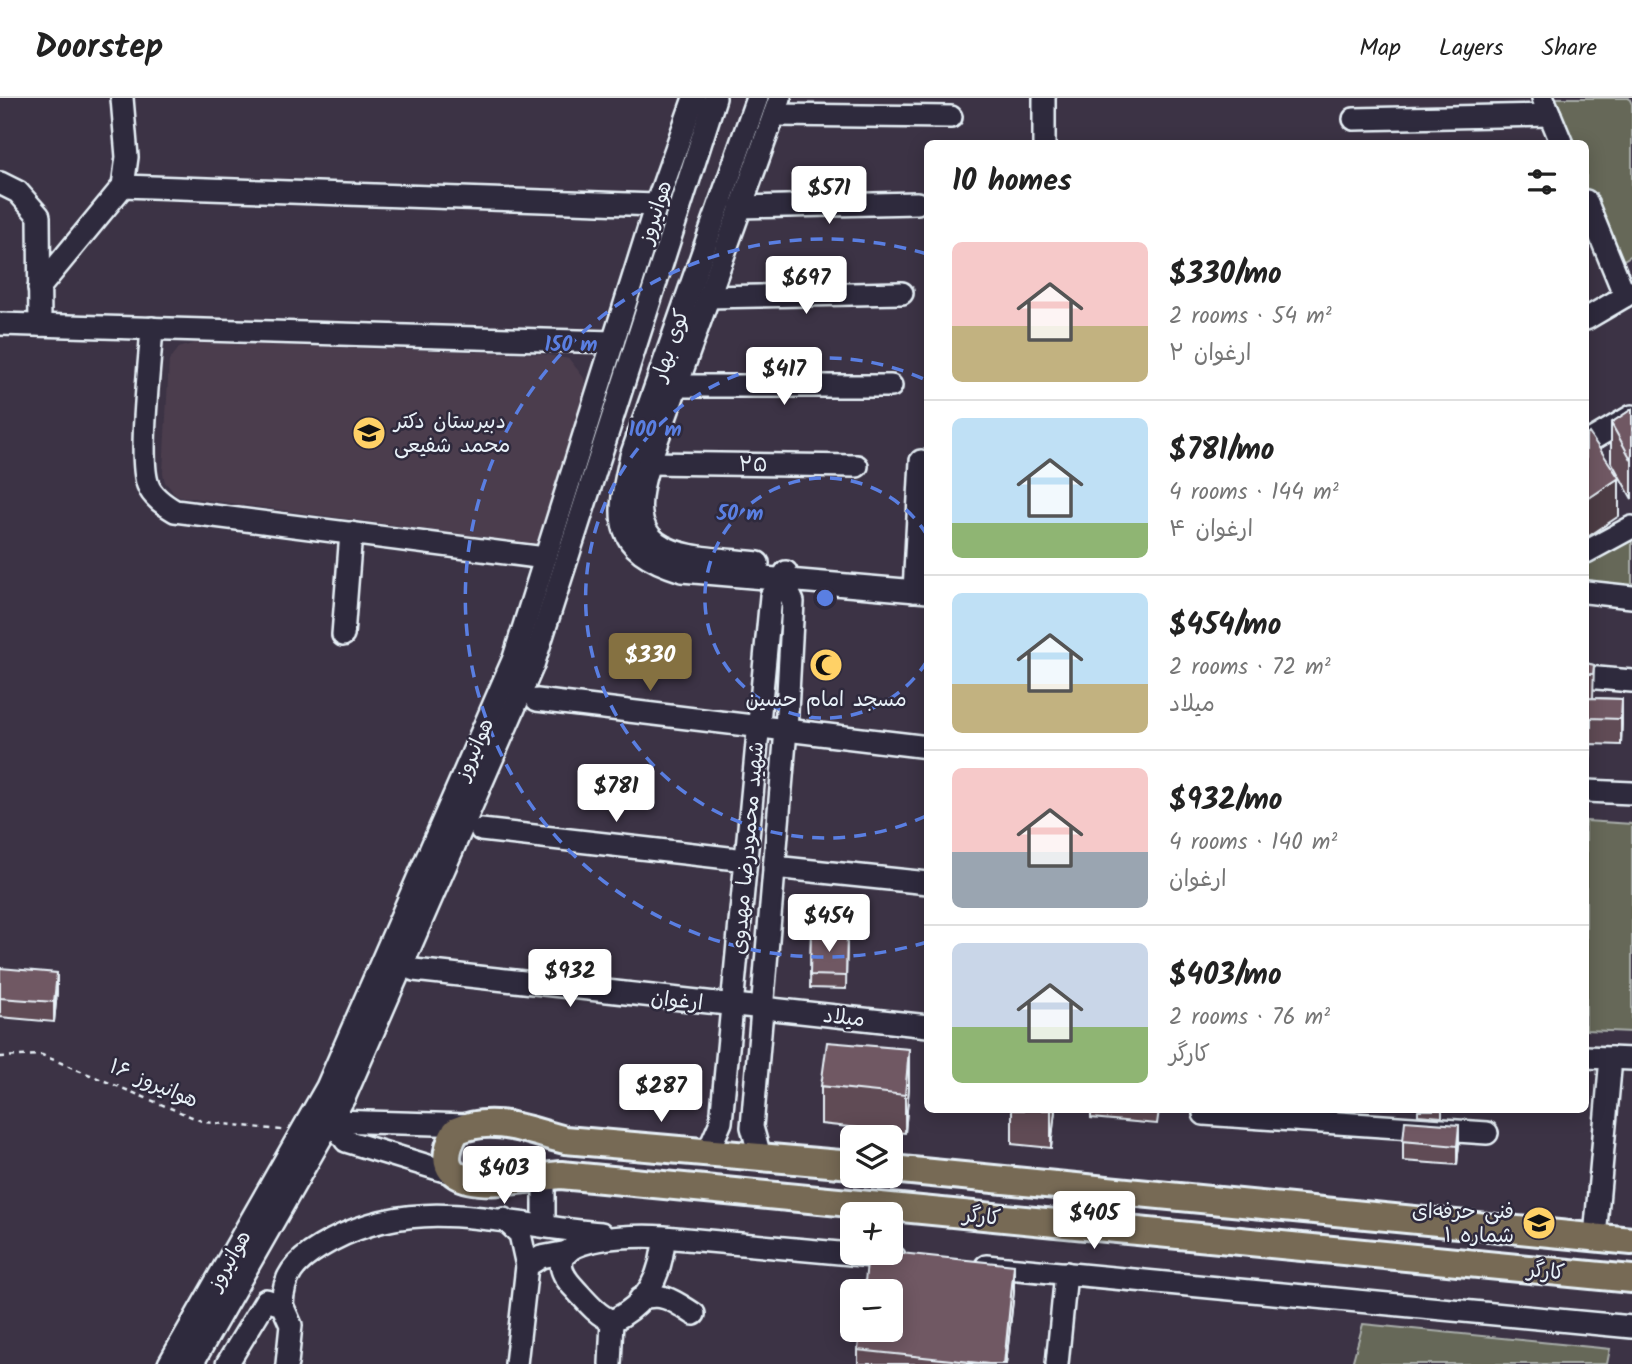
<!DOCTYPE html>
<meta charset="utf-8">
<style>
:root{--surface:#fff;--page:#f2f2f2;--text:#222;--muted:#767676;--line:#e0e0e0;--accent:#857141}
body{margin:0;font-family:Kalam,"Playpen Sans Arabic",sans-serif;background:var(--page);color:var(--text);height:100vh;display:flex;flex-direction:column;font-size:26px;white-space:nowrap}
*{box-sizing:border-box;margin:0}
p{font-size:23px;color:var(--muted)}
.icon{flex:none;width:38px;height:38px;fill:none;stroke:currentColor;stroke-width:2;stroke-linecap:round;stroke-linejoin:round}
.map{position:relative;flex:1;overflow:hidden}
.drawer{position:absolute;left:924px;top:42px;width:665px;height:973px;display:flex;flex-direction:column;background:var(--surface);border-radius:10px;box-shadow:0 4px 18px #0003}
.drawer>*{flex:none}
.fabs{position:absolute;left:840px;top:1027px;display:grid;gap:14px}
.fabs a{display:grid;place-items:center;width:63px;height:63px;border-radius:10px;background:var(--surface);box-shadow:0 4px 18px #0003;font-size:35px}
.price{position:absolute;translate:-50% -60px;padding:0 16px;border-radius:7px;background:#fff;color:#222;font-size:23px;line-height:46px;filter:drop-shadow(0 2px 4px #0008)}
.price::after{content:'';position:absolute;left:50%;top:42px;width:21px;height:16px;margin-left:-10px;background:inherit;clip-path:polygon(0 0,100% 0,50% 100%)}
.price.selected{background:var(--accent);color:#fff}
ul{padding:0;list-style:none}
li{display:flex;align-items:center;gap:21px;height:175px;padding:0 28px}
li+li{border-top:2px solid var(--line)}
li span{display:grid;place-items:center;flex:none;width:196px;height:140px;border-radius:10px;color:#555}
li>.icon{margin-inline-start:auto}
span .icon{width:84px;height:84px;fill:#fffc;stroke-width:1}
li b{font-size:30px}
h2{display:flex;justify-content:space-between;align-items:center;height:84px;padding:0 28px;font-size:30px}
header{display:flex;align-items:center;gap:42px;box-sizing:border-box;height:98px;padding:0 35px;background:var(--surface);border-bottom:2px solid var(--line)}
header strong{font-size:33px}
nav{display:flex;gap:38px;margin-inline-start:auto;font-size:24px}
.map>svg:first-child{display:block}
.built{fill:#4c3e4e}
.green{fill:#666859;stroke:#a7aca8;stroke-width:2}
.lines{fill:none;stroke-linecap:round;stroke-linejoin:round}
.minor-casing{stroke:#e8f1f8;stroke-width:26}
.major-casing{stroke:#e8f1f8;stroke-width:32}
.path{stroke:#e8f1f8;stroke-width:2.5;stroke-dasharray:5 5;stroke-linecap:butt}
.minor{stroke:#2f2a3d;stroke-width:21}
.major{stroke:#776a54;stroke-width:26}
.wall{fill:#604c55;stroke:#e8f1f8;stroke-width:2}
.shaded-wall{fill:#4e3e45;stroke:#e8f1f8;stroke-width:2}
.building{fill:#705863;stroke:#e8f1f8;stroke-width:2}
.ring{fill:none;stroke:#5a7fe2;stroke-width:3.5;stroke-dasharray:12 9}
.labels{text-anchor:middle;stroke-width:5;stroke-linejoin:round;paint-order:stroke}
.street-label{font-size:21px;fill:#e8f1f8;stroke:#2f2a3d}
.poi-label{font-size:21px;fill:#e8f1f8;stroke:#2f2a3d;text-anchor:start}
.centre{fill:#5a7fe2;stroke:#2f2a3d;stroke-width:3.5}
.ring-label{font-size:21px;text-anchor:middle;font-weight:bold;fill:#5a7fe2;stroke:#2f2a3d;stroke-width:5;stroke-linejoin:round;paint-order:stroke}
</style>
<header>
<strong>Doorstep</strong>
<nav><a>Map</a><a>Layers</a><a>Share</a></nav>
</header>
<div class="map">
<svg width="1632" height="1266" viewBox="0 0 1632 1266">
<rect width="100%" height="100%" fill="#3c3345"/>
<filter id="ink" filterUnits="userSpaceOnUse"><feTurbulence type="fractalNoise" baseFrequency=".0143" numOctaves="2"/><feDisplacementMap in="SourceGraphic" scale="14" xChannelSelector="R" yChannelSelector="G"/><feConvolveMatrix kernelMatrix="1 2 1 2 8 2 1 2 1" color-interpolation-filters="sRGB"/></filter>
<g filter="url(#ink)">
<polygon class="built" points="195,245 542,256 569,261 584,280 586,295 536,446 177,398 165,384 163,375 169,263 179,250"/>
<g class="green">
<polygon points="1549,0 1629,0 1632,6 1632,157 1617,166 1586,89 1586,46 1568,45"/>
<polygon points="1632,429 1632,499 1586,494 1586,454"/>
<polygon points="1586,723 1632,726 1632,934 1586,932"/>
<polygon points="1363,1226 1610,1251 1607,1266 1352,1266"/>
</g>
<g class="lines">
<defs>
<g id="minor">
<path d="M 757,0 L 631,358 C 617,420 610,451 682,473 L 928,494"/>
<polyline points="1543,0 1562,46"/>
<polyline points="774,17 951,19"/>
<polyline points="1354,21 1550,17"/>
<polyline points="1044,46 1044,0"/>
<polyline points="0,85 18,94 39,118 40,227"/>
<polyline points="123,88 656,107"/>
<polyline points="1586,103 1625,198"/>
<polyline points="740,109 917,105"/>
<polyline points="39,190 123,88 127,59 122,0"/>
<polyline points="708,199 902,195"/>
<polyline points="1586,221 1632,194"/>
<polyline points="0,226 613,244"/>
<path d="M 152,230 C 150,264 138,361 148,387 C 152,399 165,407 175,413 L 545,460"/>
<polyline points="677,288 891,288"/>
<polyline points="1586,345 1632,318"/>
<polyline points="649,365 857,368"/>
<polyline points="1586,454 1632,429"/>
<path d="M 758,465 C 685,457 616,463 649,365 L 780,0"/>
<polyline points="914,493 921,363"/>
<polyline points="1586,494 1632,499"/>
<polyline points="343,537 351,435"/>
<polyline points="1586,579 1632,583"/>
<polyline points="537,602 928,649"/>
<polyline points="1586,693 1632,695"/>
<polyline points="481,732 746,762"/>
<polyline points="774,769 928,785"/>
<polyline points="414,872 928,928"/>
<polyline points="1586,959 1632,961"/>
<polyline points="1204,1016 1487,1035"/>
<polyline points="320,1018 332,1023 469,1027"/>
<polyline points="332,1023 346,1043 458,1077"/>
<polyline points="708,1054 721,1024 771,498 786,474"/>
<polyline points="760,1058 752,1029 786,632 793,504 783,482"/>
<polyline points="544,1078 544,1127"/>
<polyline points="504,1121 520,1136 527,1168"/>
<path d="M 664,1139 C 662,1177 648,1206 612,1223 C 597,1217 586,1203 575,1191 C 522,1136 638,1137 664,1139 L 895,1160"/>
<polyline points="1595,1139 1611,960"/>
<polyline points="986,1168 1632,1229"/>
<path d="M 640,1201 C 663,1193 675,1204 694,1216"/>
<path d="M 282,1207 C 283,1178 295,1164 320,1149 C 412,1092 502,1128 601,1135"/>
<polyline points="169,1266 327,989 514,560 656,107 694,0"/>
<polyline points="192,1266 345,998 533,567 715,0"/>
<polyline points="227,1266 266,1202 282,1207 291,1227 287,1266"/>
<polyline points="516,1266 527,1168 541,1159 568,1154"/>
<polyline points="610,1266 612,1223"/>
<polyline points="1057,1266 1066,1175"/>
</g>
<g id="major">
<path d="M 852,1067 L 565,1042 C 529,1033 493,1016 456,1033 C 415,1106 529,1079 561,1077 L 1632,1181"/>
<polyline points="891,1071 1632,1143"/>
</g>
</defs>
<use href="#minor" class="minor-casing"/>
<use href="#major" class="major-casing"/>
<polyline class="path" points="0,959 42,957 204,1024 282,1032"/>
<use href="#minor" class="minor"/>
<use href="#major" class="major"/>
</g>
<g class="wall">
<polygon points="1632,311 1632,401 1611,363 1611,325"/>
<polygon points="1586,565 1594,567 1593,600 1622,601 1621,647 1591,646 1589,677 1586,677"/>
<polygon points="811,833 847,834 846,891 810,890"/>
<polygon points="0,870 57,894 54,924 0,919"/>
<polygon points="821,988 909,989 905,1035 821,1026"/>
<polygon points="1012,1012 1055,1012 1051,1050 1012,1046"/>
<polygon points="1091,1012 1159,1012 1157,1026 1091,1020"/>
<polygon points="1418,1012 1442,1012 1442,1019 1418,1017"/>
<polygon points="1403,1043 1459,1046 1457,1067 1403,1063"/>
<polygon points="1014,1193 1006,1266 858,1266 858,1252"/>
</g>
<g class="shaded-wall">
<polygon points="1619,380 1619,418 1586,440 1586,402"/>
<polygon points="1622,601 1622,627 1621,647 1621,621"/>
<polygon points="1591,620 1591,646 1589,677 1589,651"/>
<polygon points="57,875 57,894 54,924 54,904"/>
<polygon points="909,951 909,989 905,1035 905,997"/>
<polygon points="1051,1012 1055,1012 1051,1050"/>
<polygon points="1459,1027 1459,1046 1457,1067 1457,1048"/>
<polygon points="1014,1167 1014,1193 1006,1266 1004,1266"/>
</g>
<g class="building">
<polygon points="1632,311 1632,363 1611,325"/>
<polygon points="1589,335 1619,380 1586,402 1586,338"/>
<polygon points="1586,565 1594,567 1593,576 1586,576"/>
<polygon points="1586,600 1622,601 1621,621 1591,620 1589,651 1586,651"/>
<polygon points="811,833 847,834 846,878 810,877"/>
<polygon points="0,870 57,875 54,904 0,900"/>
<polygon points="827,944 909,951 905,997 821,988"/>
<polygon points="1405,1023 1459,1027 1457,1048 1403,1043"/>
<polygon points="891,1154 1014,1167 1004,1266 989,1266 858,1252 860,1232 891,1232 891,1194 864,1194 868,1155 891,1155"/>
</g>
</g>
<g class="ring">
<path d="M927 563A120 120 0 1 1 927 437"/>
<path d="M926 718A240 240 0 1 1 926 282"/>
<path d="M927 844A359 359 0 1 1 927 156"/>
</g>
<defs>
<symbol id="school-disc" viewBox="-11 -11 22 22"><circle r="9.5" fill="#ffd166" stroke="#2f2a3d"/><path d="M0-5L7-2L0 1L-7-2ZM-4 1L0 2.5L4 1V4Q0 6-4 4Z" fill="#111"/></symbol>
<symbol id="mosque-disc" viewBox="-11 -11 22 22"><circle r="9.5" fill="#ffd166" stroke="#2f2a3d"/><path d="M3.5-4.9A6 6 0 1 0 3.5 4.9A5 5 0 1 1 3.5-4.9Z" fill="#111"/></symbol>
</defs>
<g fill-rule="evenodd">
<use href="#school-disc" x="350" y="316" width="38" height="38"/>
<use href="#mosque-disc" x="807" y="548" width="38" height="38"/>
<use href="#school-disc" x="1520" y="1106" width="38" height="38"/>
</g>
<g class="labels">
<g class="street-label">
<text transform="translate(655 114) rotate(-72)" y="7">هوانیروز</text>
<text transform="translate(670 247) rotate(-71)" y="7">کوی بهار</text>
<text transform="translate(753 366) rotate(1)" y="7">۲۵</text>
<text transform="translate(474 651) rotate(-66)" y="7">هوانیروز</text>
<text transform="translate(747 750) rotate(-85)" y="7">شهید محمودرضا مهدوی</text>
<text transform="translate(677 902) rotate(6)" y="7">ارغوان</text>
<text transform="translate(844 919) rotate(6)" y="7">میلاد</text>
<text transform="translate(154 985) rotate(23)" y="7">هوانیروز ۱۶</text>
<text transform="translate(982 1118) rotate(6)" y="7">کارگر</text>
<text transform="translate(229 1162) rotate(-60)" y="7">هوانیروز</text>
<text transform="translate(1546 1173) rotate(5)" y="7">کارگر</text>
</g>
<g class="poi-label">
<text x="394" y="330">دبیرستان دکتر<tspan x="394" dy="24">محمد شفیعی</tspan></text>
<text x="826" y="608" text-anchor="middle">مسجد امام حسین</text>
<text x="1514" y="1120" text-anchor="end">فنی حرفه‌ای<tspan x="1514" dy="24">شماره ۱</tspan></text>
</g>
</g>
<circle cx="825" cy="500" r="10" class="centre"/>
<g class="ring-label">
<text x="571" y="253">150 m</text>
<text x="655" y="338">100 m</text>
<text x="740" y="422">50 m</text>
</g>
</svg>
<div class="fabs">
<a><svg class="icon" aria-label="layers" viewBox="0 0 24 24"><path d="M12 4l9 5-9 5-9-5zM3 14l9 5 9-5"/></svg></a>
<a>+</a>
<a>−</a>
</div>
<b class="price" style="left:829px;top:128px">$571</b>
<b class="price" style="left:806px;top:218px">$697</b>
<b class="price" style="left:784px;top:309px">$417</b>
<b class="price selected" style="left:650px;top:595px">$330</b>
<b class="price" style="left:616px;top:726px">$781</b>
<b class="price" style="left:829px;top:856px">$454</b>
<b class="price" style="left:570px;top:911px">$932</b>
<b class="price" style="left:661px;top:1026px">$287</b>
<b class="price" style="left:504px;top:1108px">$403</b>
<b class="price" style="left:1094px;top:1153px">$405</b>
<section class="drawer">
<h2>10 homes<svg class="icon" aria-label="filters" viewBox="0 0 24 24"><path d="M4 7h16M4 17h16"/><circle cx="9" cy="7" r="2"/><circle cx="15" cy="17" r="2"/></svg></h2>
<ul>
<li><span style="background:linear-gradient(#f6c9c9 60%,#c2b280 0)"><svg class="icon" aria-label="home" viewBox="0 0 24 24"><path d="M3 11l9-7 9 7M6 9v11h12V9"/></svg></span><div><b>$330/mo</b><p>2 rooms · 54 m²</p><p>ارغوان ۲</p></div></li>
<li><span style="background:linear-gradient(#bfe0f5 75%,#8fb573 0)"><svg class="icon" aria-label="home" viewBox="0 0 24 24"><path d="M3 11l9-7 9 7M6 9v11h12V9"/></svg></span><div><b>$781/mo</b><p>4 rooms · 144 m²</p><p>ارغوان ۴</p></div></li>
<li><span style="background:linear-gradient(#bfe0f5 65%,#c2b280 0)"><svg class="icon" aria-label="home" viewBox="0 0 24 24"><path d="M3 11l9-7 9 7M6 9v11h12V9"/></svg></span><div><b>$454/mo</b><p>2 rooms · 72 m²</p><p>میلاد</p></div></li>
<li><span style="background:linear-gradient(#f6c9c9 60%,#9aa5b1 0)"><svg class="icon" aria-label="home" viewBox="0 0 24 24"><path d="M3 11l9-7 9 7M6 9v11h12V9"/></svg></span><div><b>$932/mo</b><p>4 rooms · 140 m²</p><p>ارغوان</p></div></li>
<li><span style="background:linear-gradient(#c9d6e8 60%,#8fb573 0)"><svg class="icon" aria-label="home" viewBox="0 0 24 24"><path d="M3 11l9-7 9 7M6 9v11h12V9"/></svg></span><div><b>$403/mo</b><p>2 rooms · 76 m²</p><p>کارگر</p></div></li>
</ul>
</section>
</div>
